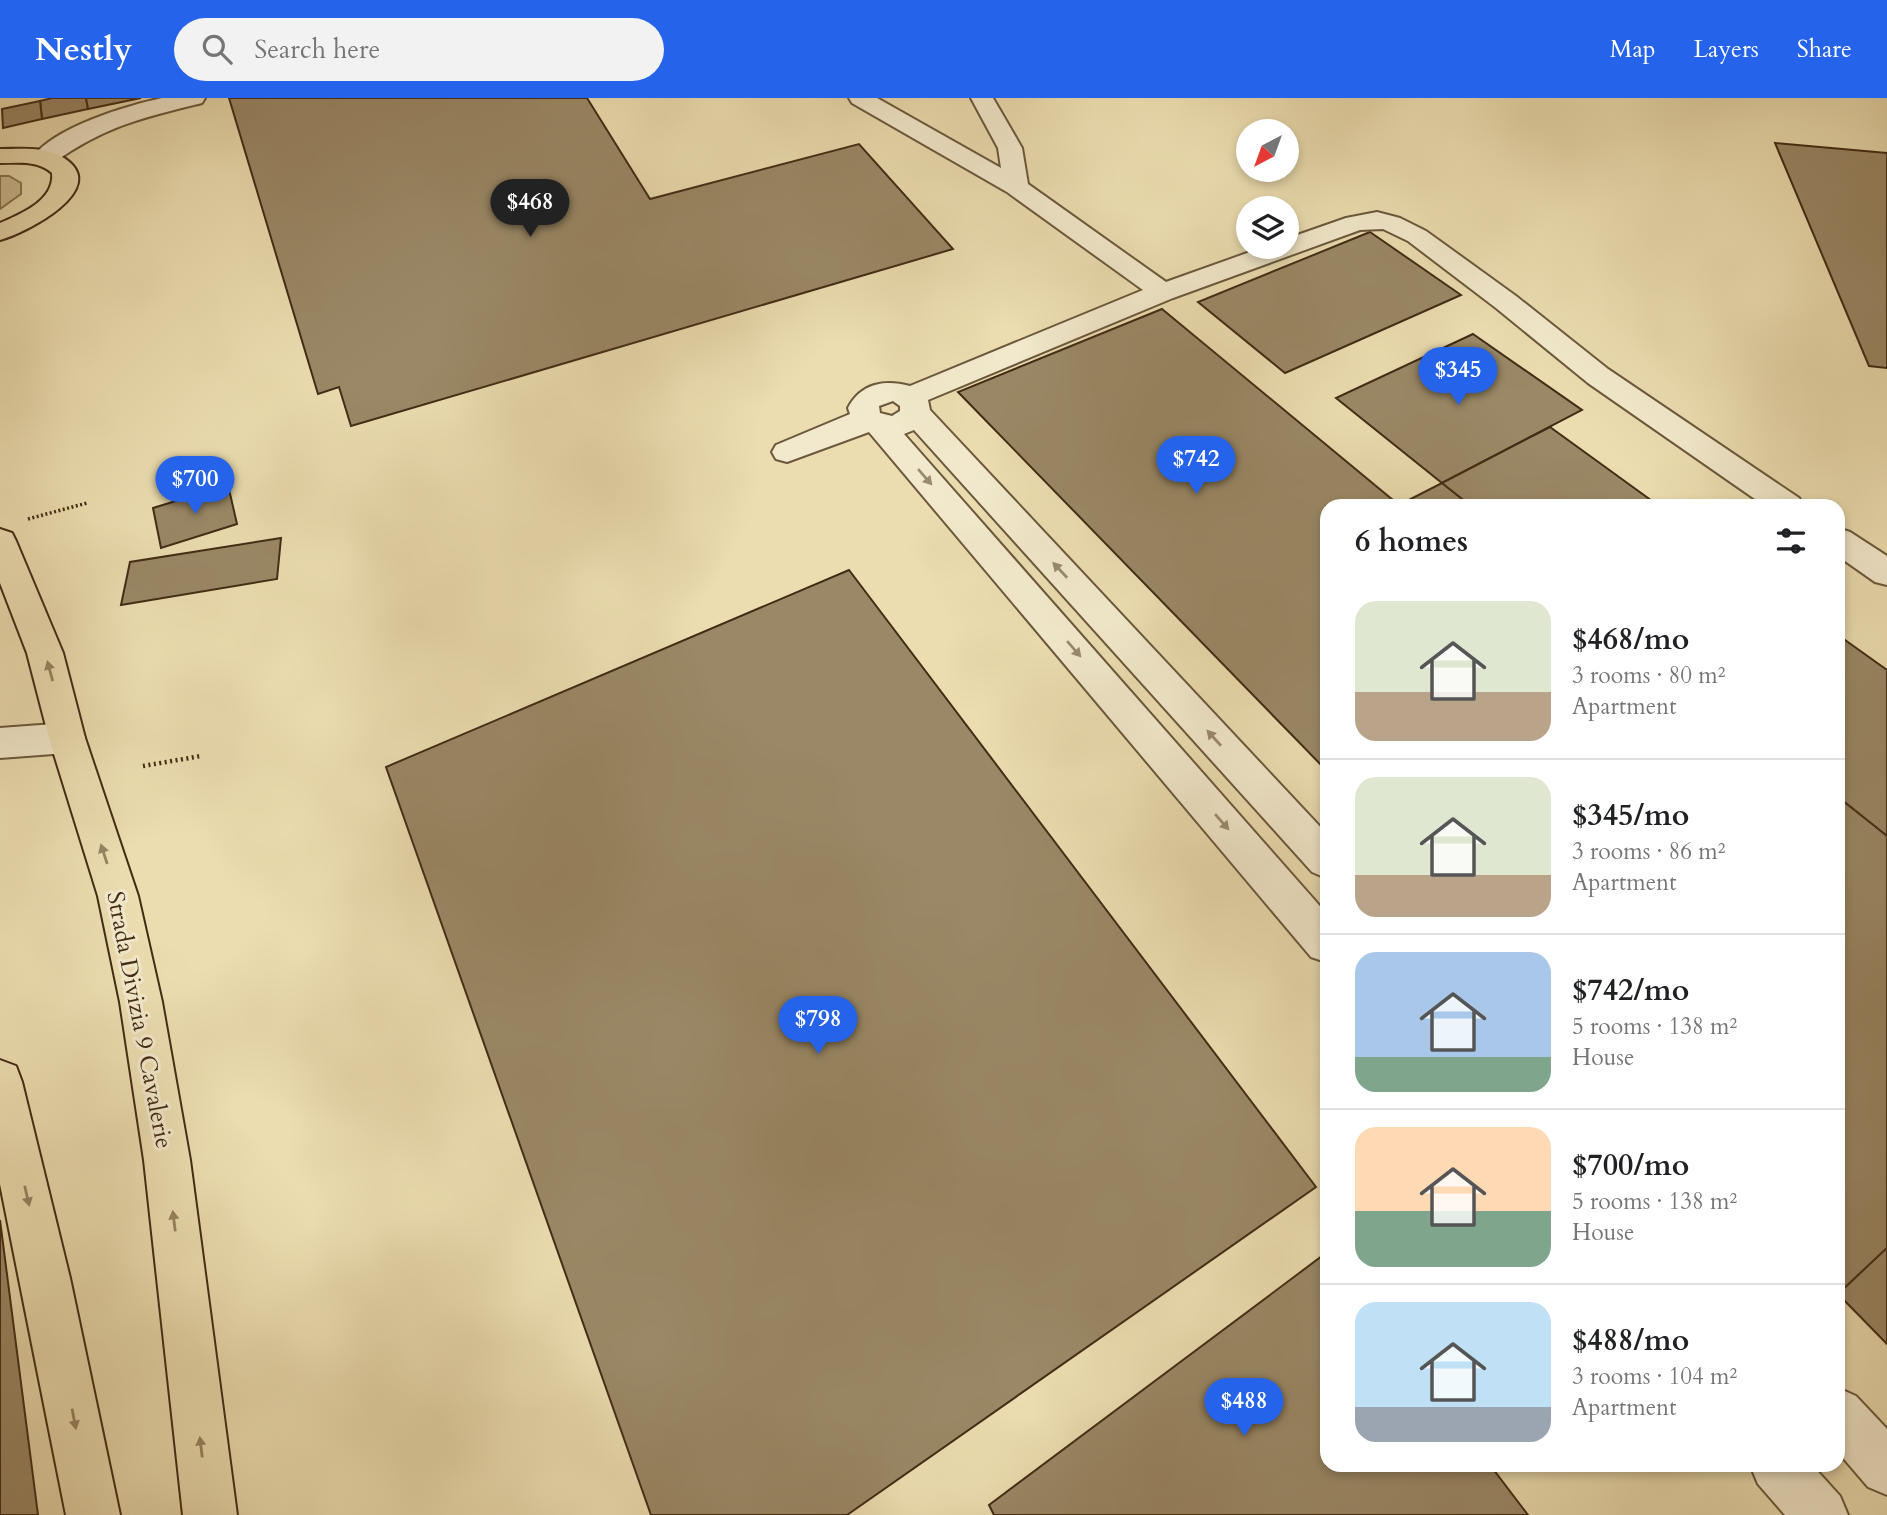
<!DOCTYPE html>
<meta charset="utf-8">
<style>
:root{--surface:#fff;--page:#f2f2f2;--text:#202124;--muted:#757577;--line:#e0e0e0;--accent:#2563eb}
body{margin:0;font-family:Cardo,serif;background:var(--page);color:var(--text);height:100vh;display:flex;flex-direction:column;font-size:26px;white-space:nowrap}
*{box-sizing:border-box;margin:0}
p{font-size:23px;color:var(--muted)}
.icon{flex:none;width:38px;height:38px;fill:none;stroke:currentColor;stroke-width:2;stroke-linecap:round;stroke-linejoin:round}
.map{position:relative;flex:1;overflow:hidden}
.drawer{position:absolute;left:1320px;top:401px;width:525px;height:973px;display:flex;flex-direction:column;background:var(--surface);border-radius:21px;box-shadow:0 4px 10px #0003}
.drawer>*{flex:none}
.needle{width:46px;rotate:221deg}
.fabs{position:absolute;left:1236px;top:21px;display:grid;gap:14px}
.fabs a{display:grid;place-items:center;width:63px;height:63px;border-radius:50%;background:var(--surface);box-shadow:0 4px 10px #0003;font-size:35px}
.price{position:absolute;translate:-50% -60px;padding:0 16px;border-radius:24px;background:var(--accent);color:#fff;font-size:23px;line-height:46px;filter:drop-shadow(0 2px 4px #0008)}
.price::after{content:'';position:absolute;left:50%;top:42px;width:21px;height:16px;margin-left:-10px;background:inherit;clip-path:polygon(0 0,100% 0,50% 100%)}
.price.active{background:#222;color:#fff}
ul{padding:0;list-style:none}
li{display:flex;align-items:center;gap:21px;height:175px;padding:0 35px}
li+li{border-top:2px solid var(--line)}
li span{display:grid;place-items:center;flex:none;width:196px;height:140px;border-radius:21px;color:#555}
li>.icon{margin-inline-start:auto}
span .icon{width:84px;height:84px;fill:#fffc;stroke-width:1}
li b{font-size:30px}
h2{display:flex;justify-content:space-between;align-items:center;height:84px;padding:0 35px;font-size:30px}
header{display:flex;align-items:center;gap:42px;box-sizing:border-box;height:98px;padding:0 35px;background:var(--accent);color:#fff}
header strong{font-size:33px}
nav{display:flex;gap:38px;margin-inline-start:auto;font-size:24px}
.search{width:490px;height:63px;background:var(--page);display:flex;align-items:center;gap:18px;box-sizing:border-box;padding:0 24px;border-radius:38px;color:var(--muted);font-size:26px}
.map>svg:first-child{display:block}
.green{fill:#cebf96;stroke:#887656;stroke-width:2}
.building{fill:#9a8866;stroke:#422c16;stroke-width:2}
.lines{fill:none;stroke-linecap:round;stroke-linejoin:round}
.minor-casing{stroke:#6c583c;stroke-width:4}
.major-casing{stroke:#422c16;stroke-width:4}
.path-far1{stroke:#422c16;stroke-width:3.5;stroke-dasharray:2 2.5;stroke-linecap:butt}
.path{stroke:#422c16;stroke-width:4.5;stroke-dasharray:2 3.5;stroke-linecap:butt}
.minor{fill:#f2e9cc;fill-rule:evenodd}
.major{fill:#ebddb0;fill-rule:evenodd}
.oneway{fill:#9a8a71}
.oneway2{fill:#968463}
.labels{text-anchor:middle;stroke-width:6;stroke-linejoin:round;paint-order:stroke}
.street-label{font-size:24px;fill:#422c16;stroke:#f2e9cc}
</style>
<header>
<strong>Nestly</strong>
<div class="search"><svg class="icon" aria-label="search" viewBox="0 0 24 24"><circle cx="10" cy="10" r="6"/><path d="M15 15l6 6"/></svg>Search here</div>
<nav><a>Map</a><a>Layers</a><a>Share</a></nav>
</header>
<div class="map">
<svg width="1887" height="1417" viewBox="0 0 1887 1417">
<rect width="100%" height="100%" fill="#ebddb0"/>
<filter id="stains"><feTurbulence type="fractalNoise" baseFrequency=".00286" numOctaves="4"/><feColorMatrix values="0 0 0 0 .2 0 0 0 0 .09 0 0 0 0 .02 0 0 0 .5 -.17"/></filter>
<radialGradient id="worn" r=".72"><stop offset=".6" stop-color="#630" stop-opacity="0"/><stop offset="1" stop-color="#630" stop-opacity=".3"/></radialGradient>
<polygon class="green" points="0,78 9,78 21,85 21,96 0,111"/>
<g class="building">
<polygon points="52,0 86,0 88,11 42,21 40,3"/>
<polygon points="86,0 141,0 88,11"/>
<polygon points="229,0 587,0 650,101 859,46 953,151 351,328 339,289 318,296"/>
<polygon points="40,3 42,21 3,30 2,11"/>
<polygon points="1775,45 1887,55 1887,270 1869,268"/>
<polygon points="1370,134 1461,197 1285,275 1198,204"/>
<polygon points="1162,211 1399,407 1442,385 1471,408 1326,408 1326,672 958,294"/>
<polygon points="1473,236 1582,312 1442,385 1336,300"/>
<polygon points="1550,329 1659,408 1471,408 1442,385"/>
<polygon points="228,387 237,426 161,450 153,410"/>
<polygon points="281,440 277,481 121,507 130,464"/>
<polygon points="849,472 1316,1089 847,1417 651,1417 386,669"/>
<polygon points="1838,537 1887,572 1887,738 1838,699"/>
<polygon points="1838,699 1887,738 1887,1150 1838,1196"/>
<polygon points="0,1122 38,1417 0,1417"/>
<polygon points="1887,1150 1887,1246 1838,1196"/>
<polygon points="1326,1155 1326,1367 1490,1367 1528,1417 994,1417 989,1407"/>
</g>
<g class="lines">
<defs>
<g id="minor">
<path d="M 162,0 L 205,0 L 202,5 C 142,20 105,28 53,65 L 44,67 L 35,65 L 32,60 C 54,29 126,8 162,0 Z"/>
<path d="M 849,0 L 877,0 L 1001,70 L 998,50 L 971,0 L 993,0 L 1022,50 L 1028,86 L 1166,184 L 1264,149 L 1286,149 L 1286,141 L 1346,120 L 1377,114 L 1400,120 L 1426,133 L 1516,198 L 1608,271 L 1799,400 L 1804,408 L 1765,408 L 1588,285 L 1496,210 L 1408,143 L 1383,131 L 1360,132 L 1173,200 L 928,302 L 930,312 L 1326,735 L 1326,780 L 1312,774 L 914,332 L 904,336 L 1326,815 L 1326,864 L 1311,859 L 869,334 L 787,364 L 776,361 L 772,354 L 776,347 L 850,316 L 848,310 C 861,285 885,281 910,288 L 1143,192 L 1007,94 L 852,5 ZM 893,303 L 900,308 L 900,313 L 892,318 L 880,315 L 879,308 Z"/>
<polygon points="1838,430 1850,434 1887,458 1887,487 1875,484 1838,458"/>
<polygon points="67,625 80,629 85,640 80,651 67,655 0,660 0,630"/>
<polygon points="1838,1290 1856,1298 1887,1331 1887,1397 1868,1389 1838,1354"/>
<polygon points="1750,1367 1812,1367 1840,1398 1848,1417 1785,1417 1758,1386"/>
</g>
<g id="major">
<path d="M 0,51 C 20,51 46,48 64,60 C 112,91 26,135 0,142 L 0,125 C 21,116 55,102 52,75 C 38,62 18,65 0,65 Z"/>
<polygon points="0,431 12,435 16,443 63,555 85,640 138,798 162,904 190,1062 237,1417 183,1417 144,1062 120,904 98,798 49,640 27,555 0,485"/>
<polygon points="0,962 16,968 22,984 70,1180 120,1417 66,1417 0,1086"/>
</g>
</defs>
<use href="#minor" class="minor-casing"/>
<use href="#major" class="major-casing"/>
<polyline class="path-far1" points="28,421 87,405"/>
<polyline class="path" points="143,668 201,658"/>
<use href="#minor" class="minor"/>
<use href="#major" class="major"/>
</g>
<defs><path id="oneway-solid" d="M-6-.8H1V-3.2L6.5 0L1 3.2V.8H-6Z" transform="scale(1.75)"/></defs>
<g class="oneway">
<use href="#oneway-solid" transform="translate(925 379) rotate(49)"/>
<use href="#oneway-solid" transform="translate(1060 472) rotate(-133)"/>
<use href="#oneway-solid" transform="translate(1074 551) rotate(49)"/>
<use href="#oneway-solid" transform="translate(1214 640) rotate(-132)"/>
<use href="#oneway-solid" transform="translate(1222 724) rotate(49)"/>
</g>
<g class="oneway2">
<use href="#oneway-solid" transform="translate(50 573) rotate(-105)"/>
<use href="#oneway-solid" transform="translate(104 756) rotate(-108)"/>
<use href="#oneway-solid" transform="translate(27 1098) rotate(77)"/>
<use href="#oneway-solid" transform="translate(174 1123) rotate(-97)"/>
<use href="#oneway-solid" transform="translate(74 1321) rotate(79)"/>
<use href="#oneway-solid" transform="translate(201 1349) rotate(-97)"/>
</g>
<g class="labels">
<g class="street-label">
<text transform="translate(140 922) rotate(79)" y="8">Strada Divizia 9 Cavalerie</text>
</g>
</g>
<rect width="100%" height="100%" filter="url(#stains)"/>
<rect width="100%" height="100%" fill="url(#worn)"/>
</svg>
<div class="fabs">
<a><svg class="needle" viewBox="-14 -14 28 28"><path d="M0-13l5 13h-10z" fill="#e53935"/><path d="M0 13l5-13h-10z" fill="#757577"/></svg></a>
<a><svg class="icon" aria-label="layers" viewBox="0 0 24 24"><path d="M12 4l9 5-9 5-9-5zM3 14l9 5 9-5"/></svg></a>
</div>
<b class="price active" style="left:530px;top:141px">$468</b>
<b class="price" style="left:1458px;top:309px">$345</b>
<b class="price" style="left:1196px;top:398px">$742</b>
<b class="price" style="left:195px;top:418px">$700</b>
<b class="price" style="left:818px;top:958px">$798</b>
<b class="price" style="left:1244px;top:1340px">$488</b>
<section class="drawer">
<h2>6 homes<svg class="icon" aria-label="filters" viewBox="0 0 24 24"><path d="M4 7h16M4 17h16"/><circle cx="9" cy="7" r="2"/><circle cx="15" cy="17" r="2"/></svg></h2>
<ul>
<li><span style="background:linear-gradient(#dfe7d0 65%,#b9a48a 0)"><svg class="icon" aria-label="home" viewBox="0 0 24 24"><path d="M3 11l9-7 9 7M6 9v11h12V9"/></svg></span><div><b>$468/mo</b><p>3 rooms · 80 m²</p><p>Apartment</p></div></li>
<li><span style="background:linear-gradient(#dfe7d0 70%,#b9a48a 0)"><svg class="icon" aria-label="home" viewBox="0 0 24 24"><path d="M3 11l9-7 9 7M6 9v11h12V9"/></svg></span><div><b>$345/mo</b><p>3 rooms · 86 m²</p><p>Apartment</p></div></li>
<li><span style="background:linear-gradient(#a9c7e8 75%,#7fa58c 0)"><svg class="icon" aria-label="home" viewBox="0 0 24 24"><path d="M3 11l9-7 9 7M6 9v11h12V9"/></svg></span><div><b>$742/mo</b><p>5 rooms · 138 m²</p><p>House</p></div></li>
<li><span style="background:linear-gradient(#ffd9b3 60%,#7fa58c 0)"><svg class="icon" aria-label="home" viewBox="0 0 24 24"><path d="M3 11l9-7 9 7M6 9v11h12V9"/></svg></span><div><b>$700/mo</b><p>5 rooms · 138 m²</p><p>House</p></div></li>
<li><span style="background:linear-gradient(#bfe0f5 75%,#9aa5b1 0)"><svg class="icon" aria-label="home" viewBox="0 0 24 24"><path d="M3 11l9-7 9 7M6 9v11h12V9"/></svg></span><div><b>$488/mo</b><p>3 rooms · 104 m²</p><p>Apartment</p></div></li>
</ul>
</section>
</div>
